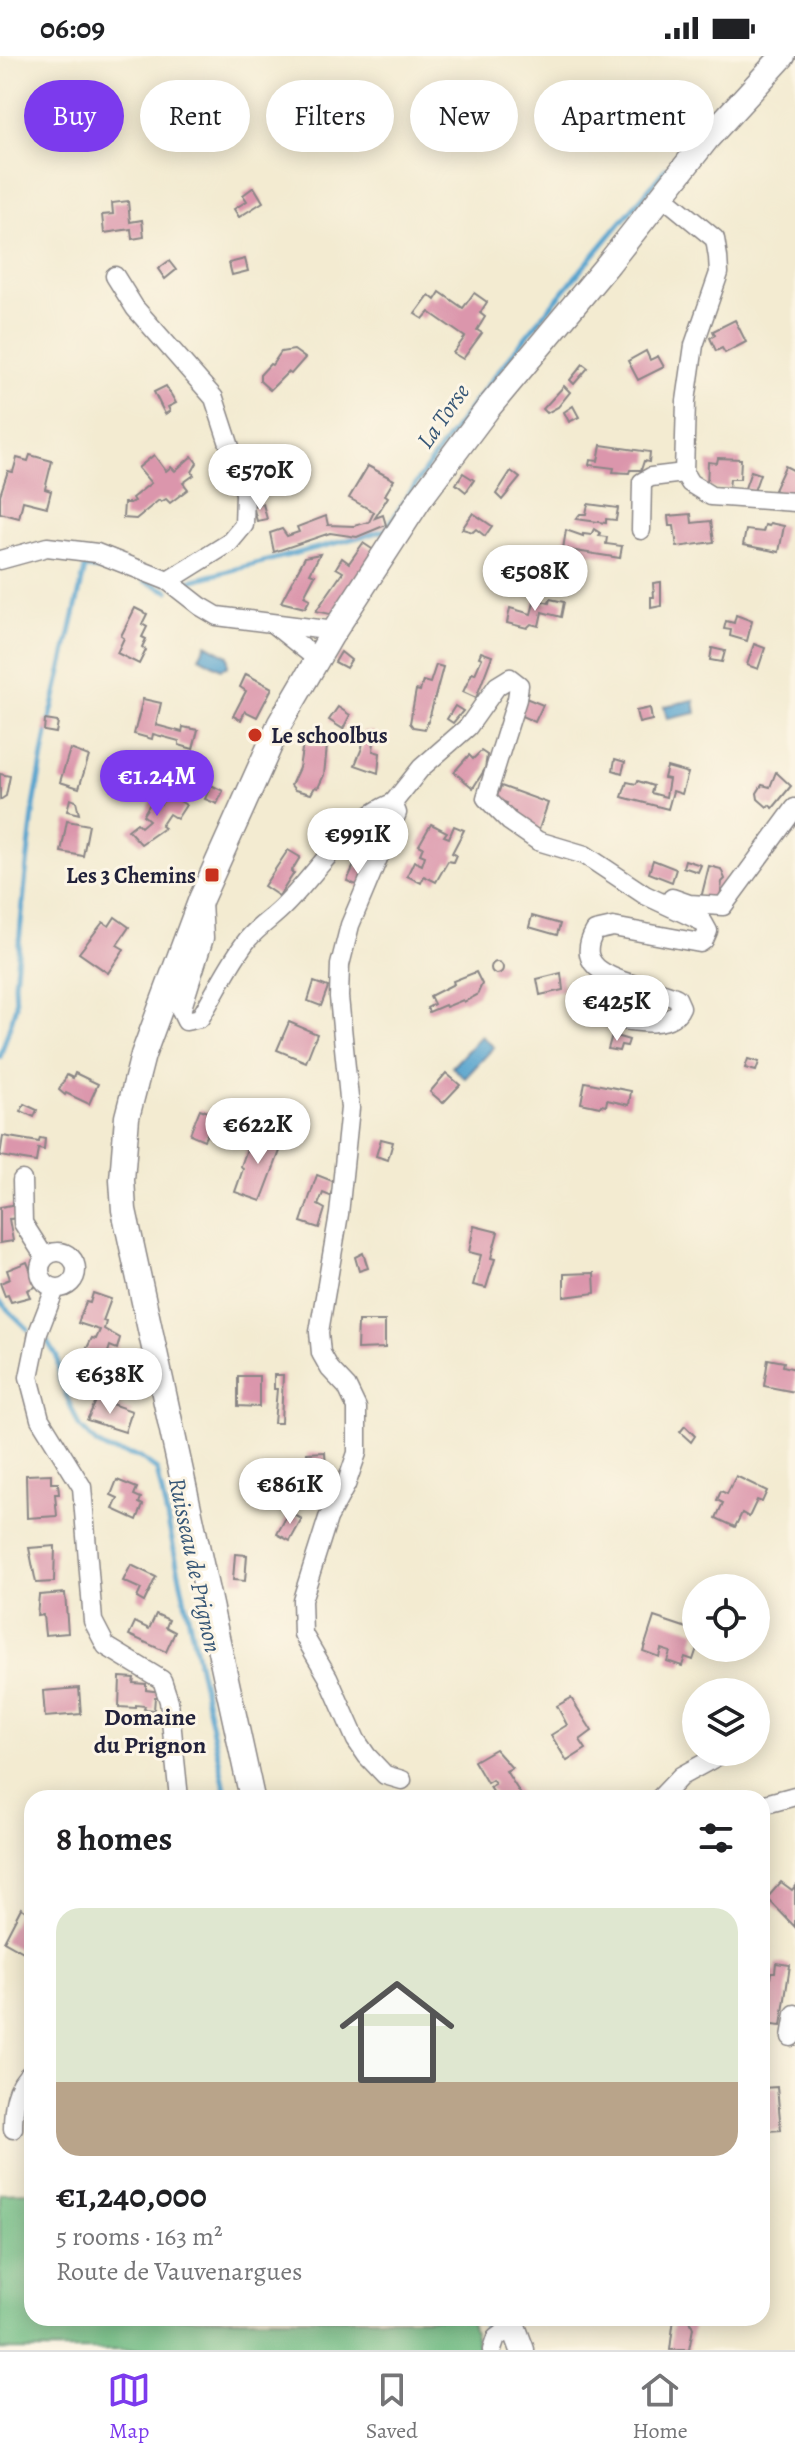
<!DOCTYPE html>
<meta charset="utf-8">
<style>
:root{--surface:#fff;--page:#f2f2f2;--text:#202124;--muted:#757577;--line:#e0e0e0;--accent:#7c3aed}
body{margin:0;font-family:Alegreya,serif;background:var(--page);color:var(--text);height:100vh;display:flex;flex-direction:column;font-size:30px;white-space:nowrap}
*{box-sizing:border-box;margin:0}
p{font-size:26px;color:var(--muted)}
.icon{flex:none;width:44px;height:44px;fill:none;stroke:currentColor;stroke-width:2;stroke-linecap:round;stroke-linejoin:round}
.map{position:relative;flex:1;overflow:hidden}
.sheet{position:absolute;left:24px;top:1734px;width:746px;height:536px;display:flex;flex-direction:column;background:var(--surface);border-radius:24px;box-shadow:0 4px 20px #0003}
.sheet>*{flex:none}
.hud{position:absolute;left:24px;top:24px;width:748px;height:72px;display:flex;gap:16px}
.buttons{position:absolute;left:682px;top:1518px;display:grid;gap:16px}
.buttons a{display:grid;place-items:center;width:88px;height:88px;border-radius:50%;background:var(--surface);box-shadow:0 4px 20px #0003;font-size:40px}
.price{position:absolute;translate:-50% -68px;padding:0 18px;border-radius:28px;background:#fff;color:#222;font-size:26px;line-height:52px;filter:drop-shadow(0 2px 4px #0008)}
.price::after{content:'';position:absolute;left:50%;top:48px;width:24px;height:18px;margin-left:-12px;background:inherit;clip-path:polygon(0 0,100% 0,50% 100%)}
.price.on{background:var(--accent);color:#fff}
ul{padding:0;list-style:none}
li{display:grid;align-content:center;gap:16px;height:424px;padding:0 32px}
li span{display:grid;place-items:center;height:248px;border-radius:24px;color:#555}
li>.icon{margin-inline-start:auto}
span .icon{width:144px;height:144px;fill:#fffc;stroke-width:1}
li b{font-size:34px}
h2{display:flex;justify-content:space-between;align-items:center;height:96px;padding:0 32px;font-size:34px}
.chip{padding:0 28px;border-radius:36px;background:var(--surface);box-shadow:0 4px 20px #0003;font-size:28px;line-height:72px}
.chip.on{background:var(--accent);color:#fff}
.status{display:flex;justify-content:space-between;align-items:center;height:56px;padding:0 40px;background:var(--surface);direction:ltr}
.status svg{height:22px;fill:currentColor}
.tab-bar{display:flex;justify-content:space-around;align-items:center;height:112px;border-top:2px solid var(--line);background:var(--surface);font-size:22px;color:var(--muted)}
.tab-bar a{display:grid;justify-items:center;gap:4px}
.tab-bar .on{color:var(--accent)}
.map>svg:first-child{display:block}
.forest{fill:#70bc83;stroke:#496f5f;stroke-width:2}
.water{fill:#55a3ce;stroke:#3c6284;stroke-width:2}
.lines{fill:none;stroke-linecap:round;stroke-linejoin:round}
.stream{stroke:#55a3ce;stroke-width:5}
.building{fill:#db96ac}
.street-casing{stroke:#8a8686;stroke-width:21}
.secondary-casing{stroke:#8a8686;stroke-width:27}
.street{stroke:#fff;stroke-width:18}
.secondary{stroke:#fff;stroke-width:24}
.poi-dot{fill:#c8321e;stroke:#fcf5e5;stroke-width:3}
.labels{text-anchor:middle;stroke-width:6;stroke-linejoin:round;paint-order:stroke}
.poi-label{font-size:22px;font-weight:bold;fill:#22223b;stroke:#fcf5e5;text-anchor:start}
.water-label{font-size:24px;font-style:italic;fill:#365676;stroke:#fcf5e5}
.neighbourhood-label{font-size:24px;font-weight:bold;fill:#22223b;stroke:#fcf5e5}
</style>
<div class="status"><b>06:09</b><svg viewBox="0 0 49 12"><path d="M0 12V9h3v3zM5 12V6h3v6zM10 12V3h3v9zM15 12V0h3v12zM26 1h20v11H26zM47 4h2v5h-2z"/></svg></div>
<div class="map">
<svg width="795" height="2294" viewBox="0 0 795 2294">
<rect width="100%" height="100%" fill="#fcf5e5"/>
<filter id="ink" filterUnits="userSpaceOnUse"><feTurbulence type="fractalNoise" baseFrequency=".0125" numOctaves="2"/><feDisplacementMap in="SourceGraphic" scale="16" xChannelSelector="R" yChannelSelector="G"/><feConvolveMatrix kernelMatrix="1 2 1 2 8 2 1 2 1" color-interpolation-filters="sRGB"/></filter>
<filter id="wash" filterUnits="userSpaceOnUse"><feTurbulence type="fractalNoise" baseFrequency=".006" numOctaves="4" result="noise"/><feDisplacementMap in="SourceGraphic" scale="32" xChannelSelector="R" yChannelSelector="G"/><feGaussianBlur stdDeviation="1.8" result="paint"/><feColorMatrix in="noise" values="0 0 0 0 0 0 0 0 0 0 0 0 0 0 0 0 0 1.4 0 .05"/><feComposite in="paint" operator="in"/></filter>
<g filter="url(#wash)">
<rect width="100%" height="100%" fill="#f3ebd1"/>
<polygon class="forest" points="32,2136 32,2262 470,2262 479,2294 0,2294 0,2137"/>
<g class="water">
<polygon points="206,588 228,600 228,610 221,613 199,601"/>
<polygon points="694,644 696,657 667,663 664,650"/>
<polygon points="481,980 494,991 465,1022 452,1011"/>
</g>
<g class="lines">
<g class="stream">
<polyline points="752,17 765,0"/>
<polyline points="707,64 729,42"/>
<polyline points="145,525 168,535"/>
<path d="M 186,526 L 386,474 C 467,343 569,230 666,112"/>
<polyline points="50,663 85,512 121,516"/>
<polyline points="0,1001 16,950 15,927 26,817 34,750 47,677"/>
<polyline points="0,1246 28,1273"/>
<polyline points="48,1286 57,1301 60,1324 79,1370 97,1388 108,1394 139,1401 157,1414 227,1742"/>
<polyline points="483,2262 486,2274"/>
</g>
</g>
<g id="blocks">
<g class="building">
<polygon points="254,131 263,146 239,161 234,153 247,145 243,139"/>
<polygon points="128,145 130,166 142,164 144,181 132,183 131,173 104,177 102,159 113,158 112,147"/>
<polygon points="245,203 248,215 232,219 229,207"/>
<polygon points="169,205 176,214 165,223 158,213"/>
<polygon points="440,236 463,252 474,237 487,246 480,257 485,261 477,274 482,277 463,303 453,297 465,281 429,256 423,263 415,258 429,239 435,244"/>
<polygon points="735,264 746,286 725,297 722,292 716,295 710,282 715,279 713,275"/>
<polygon points="294,294 305,302 291,318 288,316 270,334 260,325 260,319 270,308 272,309 281,296"/>
<polygon points="646,295 650,304 658,300 664,311 638,324 628,305"/>
<polygon points="583,308 588,312 574,328 570,324"/>
<polygon points="166,330 176,347 168,351 170,355 165,358 154,336"/>
<polygon points="564,330 570,336 558,351 547,357 543,353"/>
<polygon points="573,350 579,361 569,366 564,356"/>
<polygon points="601,389 650,396 649,406 644,405 641,414 630,414 629,417 613,416 614,412 589,409 590,404 598,405"/>
<polygon points="30,399 52,405 45,433 51,435 47,451 23,445 19,462 0,457 0,439 8,415 13,416 17,402 28,405"/>
<polygon points="154,399 166,415 171,411 175,415 192,400 197,407 192,416 194,419 183,427 188,433 170,447 166,443 161,446 159,444 136,463 123,462 124,447 130,447 134,445 132,442 151,427 138,412"/>
<polygon points="718,402 741,403 740,423 730,423 729,432 707,431 708,406 717,407"/>
<polygon points="368,410 394,424 385,439 388,441 375,462 383,459 386,469 357,481 330,477 274,496 270,477 282,473 287,480 299,476 297,471 326,460 328,469 354,470 369,466 374,456 349,442"/>
<polygon points="785,410 795,415 795,443 774,434"/>
<polygon points="511,415 520,422 502,444 496,438"/>
<polygon points="751,415 760,418 754,435 745,432"/>
<polygon points="463,417 474,424 466,436 456,428"/>
<polygon points="263,448 267,463 257,465 253,450"/>
<polygon points="588,448 618,452 616,464 606,463 606,467 576,463 580,458 586,458"/>
<polygon points="473,457 492,470 485,480 476,473 473,476 462,473"/>
<polygon points="691,458 692,467 711,465 714,486 677,491 674,470 669,470 668,460"/>
<polygon points="770,467 784,470 779,496 743,489 746,474 763,476 765,469 769,470"/>
<polygon points="594,473 600,477 599,480 607,481 606,488 622,490 620,502 563,493 566,474 583,480 583,478 591,479"/>
<polygon points="363,487 378,497 334,559 316,555 343,516 336,512 342,502 349,507"/>
<polygon points="320,498 310,517 315,519 304,540 310,543 305,552 281,546 305,501"/>
<polygon points="504,505 512,507 504,533 496,531"/>
<polygon points="661,526 661,550 651,552 651,541 654,541 653,527"/>
<polygon points="535,543 549,547 550,543 564,546 561,561 542,556 539,570 531,568 527,572 507,567 510,552 531,558"/>
<polygon points="135,552 147,558 142,568 147,571 142,581 146,583 142,591 146,594 139,608 117,597 124,582 121,580"/>
<polygon points="736,559 752,565 747,585 730,580 731,574 724,573 726,565 734,567"/>
<polygon points="754,588 765,592 758,613 747,609"/>
<polygon points="712,592 725,595 722,606 710,604"/>
<polygon points="341,596 351,604 346,612 335,606"/>
<polygon points="481,596 492,600 476,642 463,636 472,617 475,618 482,602 479,601"/>
<polygon points="436,609 443,611 429,663 425,673 413,671 410,667 416,634 420,635 423,625 430,627"/>
<polygon points="246,618 272,632 257,661 245,655 241,664 233,660 246,635 240,631"/>
<polygon points="523,641 543,649 535,666 517,658"/>
<polygon points="143,643 161,647 156,669 182,676 183,671 198,674 193,693 179,689 179,685 153,678 152,683 134,678"/>
<polygon points="455,650 463,655 453,667 447,663"/>
<polygon points="338,651 350,659 343,673 329,664"/>
<polygon points="650,652 652,664 639,667 636,655"/>
<polygon points="45,664 58,666 56,677 44,675"/>
<polygon points="364,675 375,676 373,695 380,697 378,717 355,709 362,692"/>
<polygon points="303,687 327,690 324,719 318,732 315,731 311,738 295,734 291,729 299,712"/>
<polygon points="70,693 89,700 79,732 60,726"/>
<polygon points="481,695 487,699 485,713 473,732 454,716 469,699 473,703"/>
<polygon points="615,703 625,706 622,717 613,714"/>
<polygon points="667,711 688,717 682,738 673,735 668,753 622,741 627,726 636,728 638,725 653,730 651,737 666,741 669,723 664,722"/>
<polygon points="776,716 791,730 773,752 769,749 767,751 758,743 757,737 762,729 770,731"/>
<polygon points="0,718 10,720 6,740 0,744"/>
<polygon points="211,729 223,735 217,748 205,743"/>
<polygon points="501,730 548,747 537,779 514,762 515,756 505,753 507,747 496,743"/>
<polygon points="168,737 186,749 177,763 169,758 161,770 164,772 141,788 128,774 137,767 141,771 149,764 143,759 153,743 161,748"/>
<polygon points="70,743 76,745 79,758 67,755"/>
<polygon points="67,765 89,769 83,800 61,796"/>
<polygon points="431,768 447,776 444,780 449,782 454,770 464,774 452,797 456,799 453,806 448,805 436,826 424,820 421,827 407,820 414,805 422,809 425,800 420,798 423,791 419,789"/>
<polygon points="288,794 300,801 291,816 294,817 279,840 264,830"/>
<polygon points="653,804 676,813 672,826 649,817"/>
<polygon points="685,804 701,809 698,816 683,811"/>
<polygon points="354,809 368,814 361,831 347,825"/>
<polygon points="709,810 721,813 725,823 722,826 720,843 701,842"/>
<polygon points="532,860 560,868 557,879 529,871"/>
<polygon points="115,861 129,871 117,889 124,893 108,917 79,897 103,866 109,870"/>
<circle cx="497" cy="912" r="6"/>
<polygon points="476,916 482,928 477,939 464,946 463,944 446,951 445,949 429,956 427,952 434,948 430,940 454,928 453,925"/>
<polygon points="561,917 563,934 540,939 537,923"/>
<polygon points="314,926 328,931 321,950 308,945"/>
<polygon points="289,966 317,978 306,1006 277,994"/>
<polygon points="612,979 629,984 627,990 621,989 619,995 608,993"/>
<polygon points="748,1003 759,1006 756,1015 745,1012"/>
<polygon points="75,1017 98,1028 89,1048 66,1037 65,1039 59,1034 67,1019 73,1022"/>
<polygon points="446,1017 460,1029 443,1047 430,1036"/>
<polygon points="585,1026 631,1035 629,1049 607,1044 606,1050 601,1049 600,1051 581,1047"/>
<polygon points="24,1048 37,1054 34,1061 21,1055"/>
<polygon points="200,1053 213,1058 211,1063 222,1068 217,1082 207,1078 204,1084 190,1078"/>
<polygon points="253,1076 283,1087 261,1145 235,1136 243,1113 241,1110"/>
<polygon points="3,1080 39,1086 40,1082 45,1083 44,1094 38,1093 36,1106 0,1100"/>
<polygon points="381,1083 393,1086 388,1104 376,1100"/>
<polygon points="317,1119 335,1126 330,1140 323,1137 318,1149 325,1153 319,1172 301,1166"/>
<polygon points="17,1148 20,1162 9,1163 13,1185 0,1187 0,1151"/>
<polygon points="474,1170 498,1176 491,1202 495,1203 486,1232 473,1229 481,1199 469,1196"/>
<polygon points="363,1197 368,1212 359,1215 355,1201"/>
<polygon points="27,1206 37,1230 27,1234 30,1241 11,1246 8,1239 5,1240 0,1227 10,1223 7,1214"/>
<polygon points="594,1217 595,1237 564,1241 564,1218"/>
<polygon points="93,1237 111,1243 103,1265 106,1266 104,1273 120,1282 117,1293 110,1290 104,1308 83,1300 92,1282 96,1283 100,1274 78,1267 86,1246 90,1247"/>
<polygon points="358,1265 385,1265 385,1292 357,1293"/>
<polygon points="768,1303 784,1306 783,1310 795,1313 795,1336 764,1330"/>
<polygon points="274,1319 283,1319 281,1367 274,1367 277,1333 274,1333"/>
<polygon points="238,1320 259,1320 259,1351 238,1350"/>
<polygon points="97,1343 132,1355 125,1376 87,1364"/>
<polygon points="685,1370 695,1380 691,1386 680,1376"/>
<polygon points="325,1396 326,1414 319,1414 320,1427 309,1427 307,1397"/>
<polygon points="51,1418 51,1427 58,1427 59,1438 55,1438 57,1460 27,1462 26,1419"/>
<polygon points="736,1420 767,1435 762,1446 757,1444 749,1461 742,1457 735,1471 716,1462 723,1447 717,1444 721,1435 727,1438"/>
<polygon points="117,1424 137,1432 134,1439 141,1442 139,1447 143,1449 137,1464 113,1453 118,1442 111,1439"/>
<polygon points="289,1456 302,1463 290,1485 277,1478"/>
<polygon points="55,1490 54,1526 36,1527 29,1492"/>
<polygon points="235,1498 247,1499 245,1525 233,1524"/>
<polygon points="131,1509 156,1521 144,1546 137,1542 141,1533 123,1525"/>
<polygon points="65,1537 68,1577 45,1579 43,1559 37,1560 39,1539"/>
<polygon points="156,1558 169,1564 166,1571 175,1576 166,1596 129,1579 135,1566 149,1573"/>
<polygon points="654,1561 696,1575 693,1586 697,1592 693,1604 685,1601 682,1610 667,1605 670,1596 661,1593 659,1601 643,1595"/>
<polygon points="120,1621 134,1622 133,1627 146,1628 146,1634 161,1636 160,1641 155,1641 154,1654 144,1653 145,1650 136,1649 136,1652 119,1651"/>
<polygon points="79,1632 81,1658 45,1661 43,1635"/>
<polygon points="571,1642 592,1675 580,1684 586,1693 567,1705 551,1679 567,1669 557,1650"/>
<polygon points="495,1693 512,1712 506,1715 523,1742 497,1742 490,1731 495,1728 492,1724 487,1727 474,1705"/>
<polygon points="781,1826 792,1834 795,1830 795,1871 767,1842"/>
<polygon points="21,1852 32,1859 32,1890 27,1898 4,1885"/>
<polygon points="776,1907 790,1909 781,1970 763,1968 771,1916 775,1916"/>
<polygon points="777,2031 781,2074 767,2075 763,2032"/>
<polygon points="674,2262 689,2262 693,2272 689,2294 670,2294"/>
</g>
</g>
</g>
<g filter="url(#ink)">
<use href="#blocks" fill-opacity="0" stroke="#8a8686" stroke-width="2"/>
<g class="lines">
<defs>
<g id="street">
<polyline points="671,147 715,183 718,201 719,217 694,289 686,345 684,417 690,427 711,440 795,446"/>
<polyline points="115,220 135,252 214,342 245,437 244,469 229,487 168,525"/>
<polyline points="641,474 642,426 651,421 684,417"/>
<polyline points="0,504 47,491 97,497 168,525 200,550 217,560 334,575"/>
<polyline points="273,568 317,603"/>
<path d="M 393,747 L 421,712 L 468,671 L 497,630 L 510,622 L 519,629 L 517,643 L 486,742 L 509,765 L 538,785 L 585,799 L 645,839 L 703,866 L 708,875 L 704,884 L 700,887 L 613,871 L 595,875 C 565,925 650,928 677,942 L 681,951 C 670,977 623,963 600,961"/>
<polyline points="672,842 689,848 723,850 795,752"/>
<path d="M 202,846 L 204,882 L 181,955 L 186,965 L 200,962 C 216,936 229,907 248,883 C 259,870 274,861 285,849 C 316,818 351,762 393,747 L 397,757 L 350,869 L 340,909 L 339,941 L 350,1052 L 339,1158 L 319,1276 L 321,1297 L 330,1313 L 347,1331 L 357,1352 L 357,1397 L 346,1429 L 328,1462 L 302,1544 L 303,1578 L 328,1621 L 356,1684 L 367,1700 L 385,1719 L 402,1724"/>
<polyline points="22,1124 23,1167 44,1200"/>
<circle cx="58" cy="1214" r="18"/>
<polyline points="55,1233 38,1277 29,1321 40,1363 82,1431 93,1565 106,1590 162,1624 169,1645 179,1742"/>
<polyline points="660,1742 681,1720 725,1696"/>
<polyline points="762,1749 795,1740"/>
<polyline points="791,1981 795,1958"/>
<path d="M 13,2073 C 13,2053 15,2029 32,2016"/>
<polyline points="492,2294 496,2282 514,2269"/>
</g>
<g id="secondary">
<polyline points="252,1742 124,1154 122,1124 127,1061 143,999 201,843 280,667 331,580 420,443 489,351 609,207 706,84 783,0"/>
<polyline points="510,2262 522,2294"/>
</g>
</defs>
<use href="#street" class="street-casing"/>
<use href="#secondary" class="secondary-casing"/>
<use href="#street" class="street"/>
<use href="#secondary" class="secondary"/>
</g>
</g>
<g class="poi-dot">
<circle cx="255" cy="679" r="8"/>
<rect x="204" y="811" width="16" height="16" rx="4"/>
</g>
<g class="labels">
<g class="poi-label">
<text x="271" y="687">Le schoolbus</text>
<text x="196" y="827" text-anchor="end">Les 3 Chemins</text>
</g>
<g class="water-label">
<text transform="translate(443 360) rotate(-55)" y="8">La Torse</text>
<text transform="translate(195 1509) rotate(78)" y="8">Ruisseau de Prignon</text>
</g>
<g class="neighbourhood-label">
<text x="150" y="1669">Domaine<tspan x="150" dy="28">du Prignon</tspan></text>
</g>
</g>
</svg>
<div class="buttons">
<a><svg class="icon" aria-label="locate" viewBox="0 0 24 24"><circle cx="12" cy="12" r="6"/><path d="M12 2v4M12 18v4M2 12h4M18 12h4"/></svg></a>
<a><svg class="icon" aria-label="layers" viewBox="0 0 24 24"><path d="M12 4l9 5-9 5-9-5zM3 14l9 5 9-5"/></svg></a>
</div>
<b class="price" style="left:260px;top:456px">€570K</b>
<b class="price" style="left:535px;top:557px">€508K</b>
<b class="price on" style="left:157px;top:762px">€1.24M</b>
<b class="price" style="left:358px;top:820px">€991K</b>
<b class="price" style="left:617px;top:987px">€425K</b>
<b class="price" style="left:258px;top:1110px">€622K</b>
<b class="price" style="left:110px;top:1360px">€638K</b>
<b class="price" style="left:290px;top:1470px">€861K</b>
<div class="hud">
<a class="chip on">Buy</a>
<a class="chip">Rent</a>
<a class="chip">Filters</a>
<a class="chip">New</a>
<a class="chip">Apartment</a>
</div>
<section class="sheet">
<h2>8 homes<svg class="icon" aria-label="filters" viewBox="0 0 24 24"><path d="M4 7h16M4 17h16"/><circle cx="9" cy="7" r="2"/><circle cx="15" cy="17" r="2"/></svg></h2>
<ul>
<li><span style="background:linear-gradient(#dfe7d0 70%,#b9a48a 0)"><svg class="icon" aria-label="home" viewBox="0 0 24 24"><path d="M3 11l9-7 9 7M6 9v11h12V9"/></svg></span><div><b>€1,240,000</b><p>5 rooms · 163 m²</p><p>Route de Vauvenargues</p></div></li>
</ul>
</section>
</div>
<nav class="tab-bar">
<a class="on"><svg class="icon" aria-label="map" viewBox="0 0 24 24"><path d="M3 6l6-2 6 2 6-2v14l-6 2-6-2-6 2zM9 4v14M15 6v14"/></svg>Map</a>
<a><svg class="icon" aria-label="saved" viewBox="0 0 24 24"><path d="M7 4h10v16l-5-4-5 4z"/></svg>Saved</a>
<a><svg class="icon" aria-label="home" viewBox="0 0 24 24"><path d="M3 11l9-7 9 7M6 9v11h12V9"/></svg>Home</a>
</nav>
